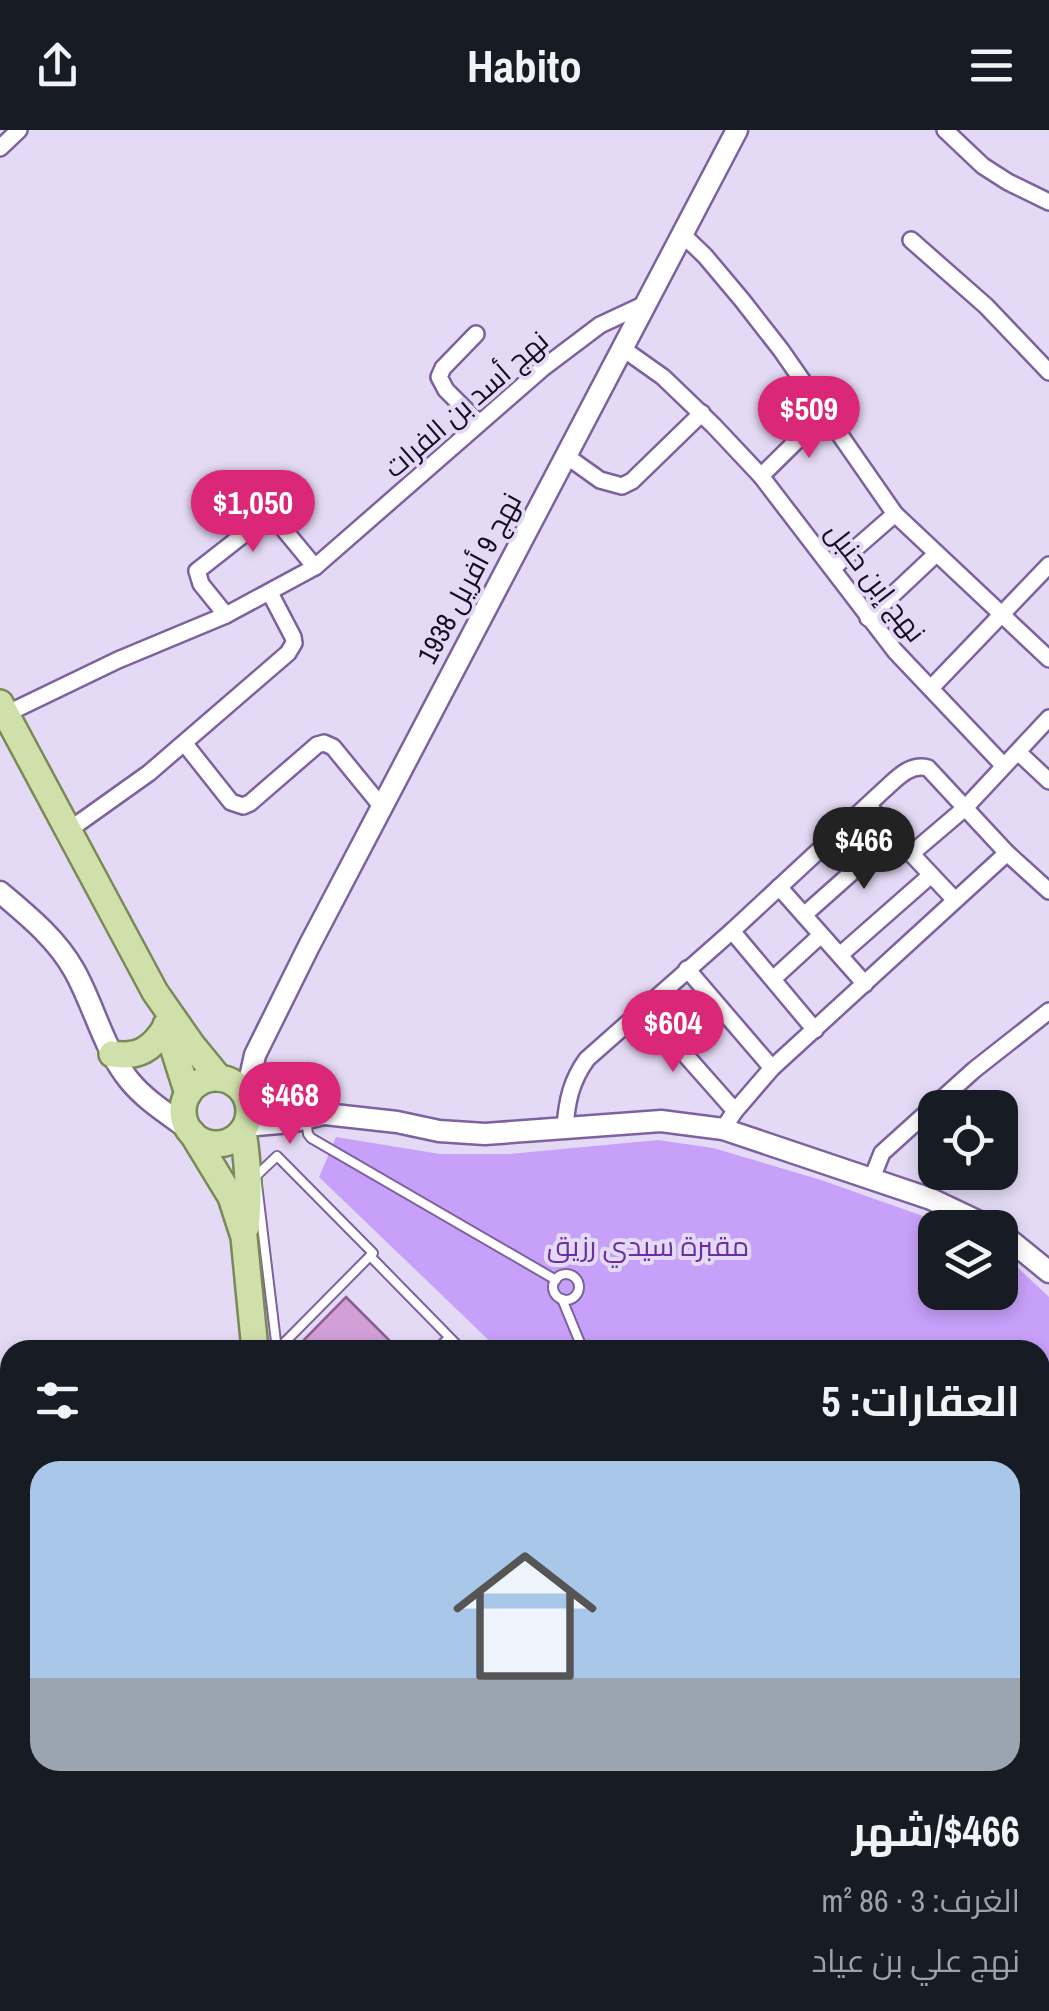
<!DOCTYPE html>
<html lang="ar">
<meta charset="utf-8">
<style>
:root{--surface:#171b24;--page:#242831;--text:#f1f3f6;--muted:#9ea1a6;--accent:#db2777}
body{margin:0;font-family:"Archivo Narrow",Cairo,sans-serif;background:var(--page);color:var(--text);direction:rtl;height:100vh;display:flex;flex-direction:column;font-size:38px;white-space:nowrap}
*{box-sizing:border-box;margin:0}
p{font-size:32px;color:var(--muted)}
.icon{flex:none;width:55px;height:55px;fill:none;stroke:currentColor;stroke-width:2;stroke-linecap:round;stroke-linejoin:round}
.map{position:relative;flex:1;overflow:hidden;direction:ltr}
.details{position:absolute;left:0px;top:1210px;width:1050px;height:672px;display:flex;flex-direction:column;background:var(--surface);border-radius:30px 30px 0 0;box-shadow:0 5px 15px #0003;direction:rtl}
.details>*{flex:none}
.controls{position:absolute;left:918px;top:960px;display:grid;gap:20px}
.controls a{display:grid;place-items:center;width:100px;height:100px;border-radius:20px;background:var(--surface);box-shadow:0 5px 15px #0003;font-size:50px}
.price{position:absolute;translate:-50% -85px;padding:0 22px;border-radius:35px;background:var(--accent);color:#fff;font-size:32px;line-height:65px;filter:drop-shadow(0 2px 5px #0008)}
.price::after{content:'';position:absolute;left:50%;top:60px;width:30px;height:22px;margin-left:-15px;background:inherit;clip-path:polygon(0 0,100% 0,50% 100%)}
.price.selected{background:#222;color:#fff}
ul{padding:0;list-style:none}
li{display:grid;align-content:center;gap:20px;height:530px;padding:0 30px}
li span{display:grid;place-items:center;height:310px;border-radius:30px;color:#555}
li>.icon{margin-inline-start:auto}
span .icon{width:180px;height:180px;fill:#fffc;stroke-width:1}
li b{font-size:42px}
h2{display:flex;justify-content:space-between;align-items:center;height:120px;padding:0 30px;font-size:42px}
header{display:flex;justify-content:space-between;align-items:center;height:130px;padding:0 30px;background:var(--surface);font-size:45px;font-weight:700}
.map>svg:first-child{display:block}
.green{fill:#c7a0fa}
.building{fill:#d29fd7;stroke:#8d5d91;stroke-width:2.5}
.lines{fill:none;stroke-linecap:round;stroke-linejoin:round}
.service-casing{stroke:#7d629f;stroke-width:12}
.minor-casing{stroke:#7d629f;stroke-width:20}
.tertiary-casing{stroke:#7d629f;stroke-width:25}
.primary-casing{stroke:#7a8957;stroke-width:30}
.service{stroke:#fff;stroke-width:8}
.minor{stroke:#fff;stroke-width:15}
.tertiary{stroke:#fff;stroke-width:20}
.primary{stroke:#d0e0aa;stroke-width:25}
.labels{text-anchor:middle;stroke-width:8;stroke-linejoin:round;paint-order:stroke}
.street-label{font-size:28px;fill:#170c24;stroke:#e4daf5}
.park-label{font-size:28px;fill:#6b2fa4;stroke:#e4daf5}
</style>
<header><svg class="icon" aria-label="menu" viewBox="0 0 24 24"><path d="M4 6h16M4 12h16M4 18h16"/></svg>Habito<svg class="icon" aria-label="share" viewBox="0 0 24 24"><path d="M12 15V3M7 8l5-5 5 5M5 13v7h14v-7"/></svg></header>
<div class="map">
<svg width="1049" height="1881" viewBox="0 0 1049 1881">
<rect width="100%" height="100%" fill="#e4daf5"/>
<polygon class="green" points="336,1007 440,1024 509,1024 658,1010 713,1018 821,1050 954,1097 935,1098 935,1162 1000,1162 1000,1121 1049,1167 1049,1768 1040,1780 1040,1220 499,1220 319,1047"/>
<polygon class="building" points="346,1167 399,1220 294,1220"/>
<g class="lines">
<defs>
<g id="service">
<polyline points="306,989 308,1004 311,1008 556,1150"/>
<polygon points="277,1026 373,1123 277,1220 256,1046"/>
<polyline points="370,1126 462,1220"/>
<circle cx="566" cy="1157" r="13"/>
<polyline points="562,1169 583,1220"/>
<polyline points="436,1220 449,1208"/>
</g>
<g id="minor">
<polyline points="945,0 983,36 1008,52 1049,72"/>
<polyline points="0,18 19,0"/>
<polyline points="681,103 705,126 742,170 781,220 895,384 1049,529"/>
<polyline points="911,110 986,176 1049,242"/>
<polyline points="476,204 443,238 439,247 446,260 479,293"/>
<polyline points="622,218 663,247 714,296 761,346 895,521 1003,635"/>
<polyline points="565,325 600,350 622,356 632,351 702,283"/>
<polyline points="761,346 825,283"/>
<polyline points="833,438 895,384"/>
<polyline points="226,485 201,454 197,441 266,387 277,391 315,437"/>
<polyline points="868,488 936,424"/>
<polyline points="931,558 1049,435"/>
<polyline points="6,584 118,530 226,485 315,437 543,238 600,195 645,174"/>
<polyline points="185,614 231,672 243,676 250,673 317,615 324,613 333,617 382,677"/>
<polyline points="1018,622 1049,651"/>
<polyline points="869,676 889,700 955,770"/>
<polyline points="69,700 149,643 288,523 294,513 293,507 270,463"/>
<polyline points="911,724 965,678 1049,588"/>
<polyline points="779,757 865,854"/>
<polyline points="804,785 894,705"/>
<polyline points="732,801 815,900"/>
<polyline points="840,825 931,745"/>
<polyline points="687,839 772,938"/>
<polyline points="773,849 821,805"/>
<polyline points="644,878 735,981"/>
<path d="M 565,997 C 567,971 571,951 587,929 L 732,801 L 886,658 C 898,647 911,633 928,638 L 1007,723 L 1049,761"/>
<polyline points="723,999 735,981 772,938 1007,723"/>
<polyline points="872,1048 882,1023 974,940 1049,881"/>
<polyline points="1040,1859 1049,1868"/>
</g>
<g id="tertiary">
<path d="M 0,762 C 27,785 56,808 74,840 C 94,875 103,918 129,950 C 145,970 168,984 188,999"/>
<polyline points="246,966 255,925 309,816 737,0"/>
<polyline points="247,970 294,976 325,984 397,992 439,1001 485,1004 661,991 723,999 931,1069 992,1098"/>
<polyline points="246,996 291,992 323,984"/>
<polyline points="1000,1102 1049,1142"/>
</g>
<g id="primary">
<polyline points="0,573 155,862 192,915 219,948"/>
<polyline points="166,895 188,964"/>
<path d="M 112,924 C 139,928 152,919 166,897"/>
<circle cx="216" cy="981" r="33"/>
<path d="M 243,1001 C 248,1033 250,1065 246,1097"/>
<polyline points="192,1003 231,1067 244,1107 255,1220"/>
<polyline points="305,1872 306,1881"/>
<polyline points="329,1872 329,1881"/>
</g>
</defs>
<use href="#service" class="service-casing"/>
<use href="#minor" class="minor-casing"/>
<use href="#tertiary" class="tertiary-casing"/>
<use href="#primary" class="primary-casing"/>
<use href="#service" class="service"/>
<use href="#minor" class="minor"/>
<use href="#tertiary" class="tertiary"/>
<use href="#primary" class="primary"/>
</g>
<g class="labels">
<g class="street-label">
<text transform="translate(466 274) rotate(-41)" y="10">نهج أسد بن الفرات</text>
<text transform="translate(469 448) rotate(-62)" y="10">نهج 9 أفريل 1938</text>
<text transform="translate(876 452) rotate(52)" y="10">نهج إبن حنبل</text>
</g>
<g class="park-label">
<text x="648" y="1126">مقبرة سيدي رزيق</text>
</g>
</g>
</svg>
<div class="controls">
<a><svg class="icon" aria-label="locate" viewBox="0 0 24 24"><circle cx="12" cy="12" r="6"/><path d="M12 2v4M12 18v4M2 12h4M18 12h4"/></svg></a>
<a><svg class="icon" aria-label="layers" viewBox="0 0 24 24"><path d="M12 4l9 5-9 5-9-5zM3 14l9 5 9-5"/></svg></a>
</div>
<b class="price" style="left:809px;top:331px">$509</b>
<b class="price" style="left:253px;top:425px">$1,050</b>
<b class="price selected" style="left:864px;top:762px">$466</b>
<b class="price" style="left:673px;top:945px">$604</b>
<b class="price" style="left:290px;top:1017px">$468</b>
<section class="details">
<h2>العقارات: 5<svg class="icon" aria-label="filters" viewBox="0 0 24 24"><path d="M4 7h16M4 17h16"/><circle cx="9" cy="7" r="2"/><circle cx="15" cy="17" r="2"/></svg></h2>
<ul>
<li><span style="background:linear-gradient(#a9c7e8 70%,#9aa5b1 0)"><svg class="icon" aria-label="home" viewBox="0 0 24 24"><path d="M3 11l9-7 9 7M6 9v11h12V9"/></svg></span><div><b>$466/شهر</b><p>الغرف: 3 · 86 m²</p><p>نهج علي بن عياد</p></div></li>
</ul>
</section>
</div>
